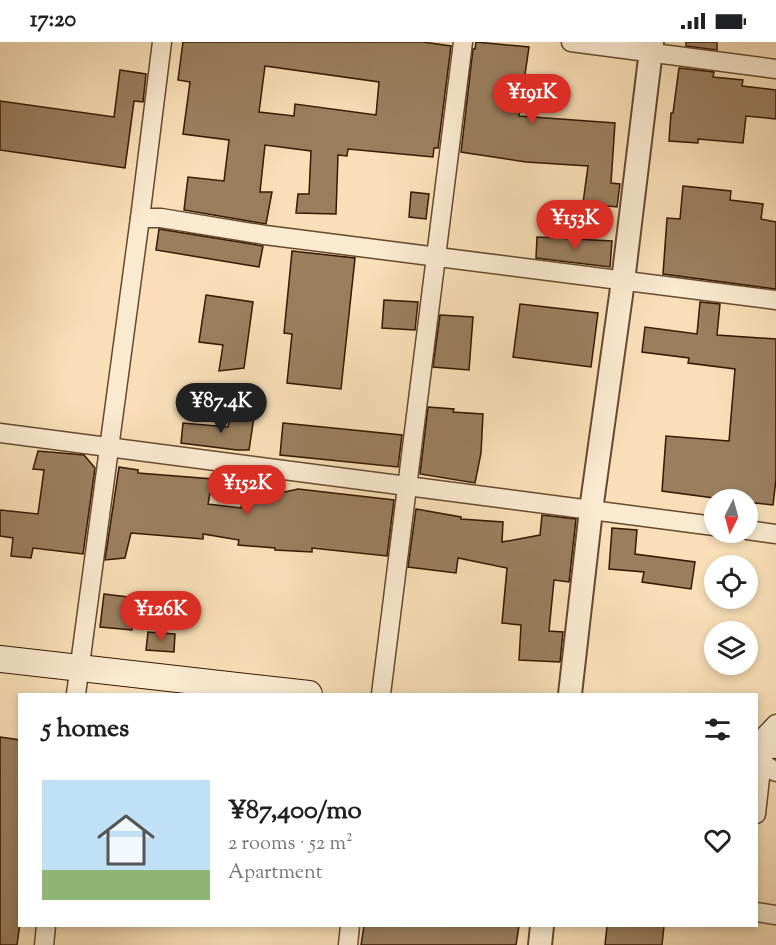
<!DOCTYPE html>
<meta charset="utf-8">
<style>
:root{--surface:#fff;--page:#f6f6f6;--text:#202124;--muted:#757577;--line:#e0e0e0;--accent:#d93025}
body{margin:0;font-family:"Sorts Mill Goudy",serif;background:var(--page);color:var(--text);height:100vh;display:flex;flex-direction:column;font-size:22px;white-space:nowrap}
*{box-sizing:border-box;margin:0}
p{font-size:20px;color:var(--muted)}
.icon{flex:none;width:33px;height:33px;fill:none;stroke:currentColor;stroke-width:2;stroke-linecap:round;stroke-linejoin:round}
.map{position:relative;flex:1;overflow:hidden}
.side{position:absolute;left:18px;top:651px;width:740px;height:234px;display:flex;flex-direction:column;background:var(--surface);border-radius:0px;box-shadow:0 3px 9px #0003}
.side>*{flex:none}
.needle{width:39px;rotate:186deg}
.controls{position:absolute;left:704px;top:447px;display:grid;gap:12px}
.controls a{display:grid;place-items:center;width:54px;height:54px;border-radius:50%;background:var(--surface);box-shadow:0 3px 9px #0003;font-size:30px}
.price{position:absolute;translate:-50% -51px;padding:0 14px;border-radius:21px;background:var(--accent);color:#fff;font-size:20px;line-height:39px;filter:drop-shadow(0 2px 3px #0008)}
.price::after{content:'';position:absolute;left:50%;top:36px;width:18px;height:14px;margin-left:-9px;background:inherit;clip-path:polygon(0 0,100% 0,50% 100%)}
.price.active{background:#222;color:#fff}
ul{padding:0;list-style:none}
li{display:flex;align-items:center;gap:18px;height:150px;padding:0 24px}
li+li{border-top:2px solid var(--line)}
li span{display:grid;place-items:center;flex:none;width:168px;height:120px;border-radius:0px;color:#555}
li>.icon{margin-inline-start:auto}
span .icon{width:72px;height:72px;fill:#fffc;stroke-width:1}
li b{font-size:26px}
h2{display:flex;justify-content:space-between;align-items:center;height:72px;padding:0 24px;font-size:26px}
.status{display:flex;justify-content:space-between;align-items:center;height:42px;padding:0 30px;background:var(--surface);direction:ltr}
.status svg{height:16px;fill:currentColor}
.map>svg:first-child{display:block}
.building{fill:#9a7f5f;stroke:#341700;stroke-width:1.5;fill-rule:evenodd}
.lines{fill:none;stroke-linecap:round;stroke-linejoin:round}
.minor-casing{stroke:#65492e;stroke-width:21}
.tertiary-casing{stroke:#65492e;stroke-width:26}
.secondary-casing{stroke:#341700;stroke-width:28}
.minor{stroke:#faead0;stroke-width:18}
.tertiary{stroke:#faead0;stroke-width:22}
.secondary{stroke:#faead0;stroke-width:26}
</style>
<div class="status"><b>17:20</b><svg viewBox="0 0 49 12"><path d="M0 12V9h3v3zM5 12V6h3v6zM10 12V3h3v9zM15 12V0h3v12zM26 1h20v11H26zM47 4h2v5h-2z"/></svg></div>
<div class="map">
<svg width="776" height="903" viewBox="0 0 776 903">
<rect width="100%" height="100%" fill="#f8dfb7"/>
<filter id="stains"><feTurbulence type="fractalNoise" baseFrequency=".00333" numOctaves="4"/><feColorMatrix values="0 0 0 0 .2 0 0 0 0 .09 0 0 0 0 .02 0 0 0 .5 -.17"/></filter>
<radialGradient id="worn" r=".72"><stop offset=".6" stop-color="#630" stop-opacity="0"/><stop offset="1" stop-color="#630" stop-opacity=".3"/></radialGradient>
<g class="building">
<path d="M 183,0 L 423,0 L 451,4 L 438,106 L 434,106 L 433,115 L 348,107 L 347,114 L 338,113 L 336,172 L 296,171 L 298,152 L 309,152 L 311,109 L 265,103 L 260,150 L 272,150 L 266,182 L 184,168 L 188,135 L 224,139 L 229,98 L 183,92 L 190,40 L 178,38 ZM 265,24 L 379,40 L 376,73 L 295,62 L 294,74 L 259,70 Z"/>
<polygon points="476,0 529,5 519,74 615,81 611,141 620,142 617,165 583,161 588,124 526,120 461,110 473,7 475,7"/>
<polygon points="686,0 717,0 717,8 686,4"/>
<polygon points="679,26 714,30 713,35 743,38 742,44 776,48 776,77 746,74 743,101 698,97 698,101 669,99 671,71 673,71"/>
<polygon points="120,28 146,32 143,60 134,59 125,126 0,108 0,59 114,75"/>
<polygon points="683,144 731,149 730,158 763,162 761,177 776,180 776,247 663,232 667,176 680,177"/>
<polygon points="411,150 429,152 426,177 409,175"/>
<polygon points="159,187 263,204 259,225 156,208"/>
<polygon points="537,195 612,199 610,225 536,216"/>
<polygon points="292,209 355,216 341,347 287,341 292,292 284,291"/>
<polygon points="206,253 253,260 244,326 219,329 223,303 199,300"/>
<polygon points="384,258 418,260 415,288 382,286"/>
<polygon points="700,260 720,262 717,293 776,297 776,437 773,463 747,460 747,458 729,458 662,449 666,394 729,399 735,327 688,321 689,316 642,310 645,285 697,292"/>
<polygon points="520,262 598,271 591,325 513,315"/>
<polygon points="440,273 473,275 469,328 433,325"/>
<polygon points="428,365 454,367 453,370 483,372 481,411 475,441 420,432"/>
<polygon points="231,371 254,375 249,408 237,408 181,401 183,381 228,385"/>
<polygon points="283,381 402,393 398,425 280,413"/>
<polygon points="38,409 84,413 95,426 83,512 33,506 31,516 11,514 13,496 0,494 0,468 38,472 44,428 33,427"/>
<polygon points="119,425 138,428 138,431 213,437 208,462 241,466 245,441 272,444 271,453 298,447 394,458 387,514 312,506 312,510 275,508 275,506 238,503 239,498 203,492 203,497 131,491 125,516 105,518"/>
<polygon points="416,467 461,475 461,477 503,480 502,500 540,493 542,473 576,477 569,540 554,538 549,589 563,590 560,620 519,618 521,583 502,581 507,526 458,516 456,531 408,525"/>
<polygon points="612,486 637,488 635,512 695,520 691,547 642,540 644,530 609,527"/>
<polygon points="104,552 136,556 132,588 100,585"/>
<polygon points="148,590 175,592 174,610 146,608"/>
<polygon points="0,695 20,698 20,881 17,903 0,903"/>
<polygon points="364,884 519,884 516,903 361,903"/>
<polygon points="607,884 664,884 662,903 605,903"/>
</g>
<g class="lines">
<defs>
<g id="minor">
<polyline points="571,0 776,27"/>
<polyline points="140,176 161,176 265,193 776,258"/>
<polyline points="0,391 714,484"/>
<polyline points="747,488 776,492"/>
<polyline points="76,652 140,176 162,0"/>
<polyline points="381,652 463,0"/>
<polyline points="776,682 758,701 765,723 776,730"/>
<polyline points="756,772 760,736 765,723"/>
<polyline points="756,870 776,873"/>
<polyline points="44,903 46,884"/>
<polyline points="348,903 350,884"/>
</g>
<g id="tertiary">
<polyline points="570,652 591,468 623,239 652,0"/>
<polyline points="540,903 542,884"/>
</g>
<g id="secondary">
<polyline points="0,617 309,652"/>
<polyline points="756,701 776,703"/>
</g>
</defs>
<use href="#minor" class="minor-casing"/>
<use href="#tertiary" class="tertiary-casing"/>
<use href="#secondary" class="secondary-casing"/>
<use href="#minor" class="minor"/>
<use href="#tertiary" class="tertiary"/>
<use href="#secondary" class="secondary"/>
</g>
<rect width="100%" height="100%" filter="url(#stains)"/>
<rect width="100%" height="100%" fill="url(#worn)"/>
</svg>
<div class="controls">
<a><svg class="needle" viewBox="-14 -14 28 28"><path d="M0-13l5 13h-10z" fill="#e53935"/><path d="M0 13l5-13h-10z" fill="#757577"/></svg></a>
<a><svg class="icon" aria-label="locate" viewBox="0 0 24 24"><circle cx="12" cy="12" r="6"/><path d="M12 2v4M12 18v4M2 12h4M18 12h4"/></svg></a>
<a><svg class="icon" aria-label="layers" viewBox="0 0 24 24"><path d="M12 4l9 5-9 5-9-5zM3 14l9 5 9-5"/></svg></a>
</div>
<b class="price" style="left:532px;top:83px">¥191K</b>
<b class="price" style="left:575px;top:209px">¥153K</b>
<b class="price active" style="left:221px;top:392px">¥87.4K</b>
<b class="price" style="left:247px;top:474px">¥152K</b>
<b class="price" style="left:161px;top:600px">¥126K</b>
<section class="side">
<h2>5 homes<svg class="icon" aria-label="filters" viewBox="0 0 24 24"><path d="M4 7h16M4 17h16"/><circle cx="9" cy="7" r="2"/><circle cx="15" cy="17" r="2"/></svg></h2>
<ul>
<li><span style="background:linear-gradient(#bfe0f5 75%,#8fb573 0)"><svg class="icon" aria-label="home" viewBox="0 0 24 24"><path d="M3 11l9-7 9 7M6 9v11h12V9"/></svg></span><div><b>¥87,400/mo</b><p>2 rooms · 52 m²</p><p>Apartment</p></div><svg class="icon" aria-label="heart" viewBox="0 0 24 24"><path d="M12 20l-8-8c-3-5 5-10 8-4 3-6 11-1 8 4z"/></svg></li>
</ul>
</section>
</div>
